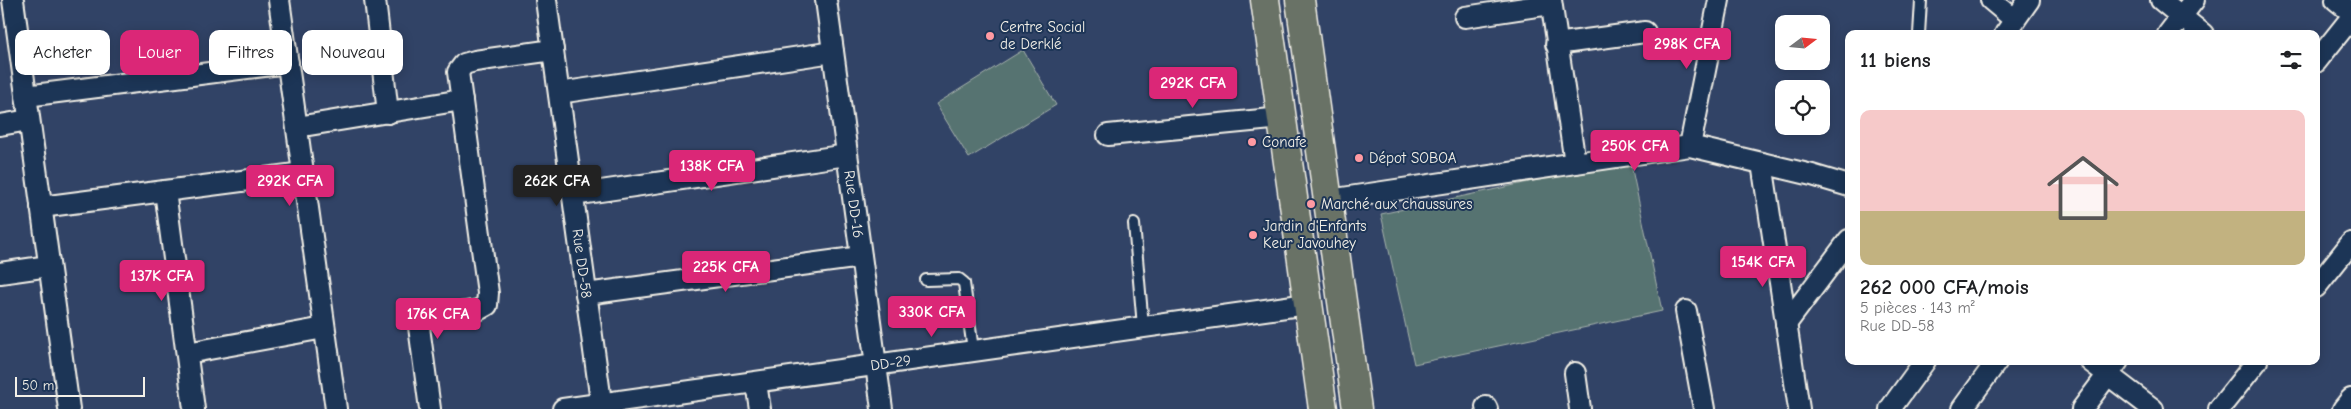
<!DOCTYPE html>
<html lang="fr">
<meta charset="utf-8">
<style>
:root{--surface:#fff;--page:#f2f2f2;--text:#202124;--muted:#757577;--accent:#db2777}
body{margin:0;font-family:"Comic Neue",sans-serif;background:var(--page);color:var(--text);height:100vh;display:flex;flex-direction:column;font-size:19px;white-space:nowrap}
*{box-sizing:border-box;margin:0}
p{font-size:16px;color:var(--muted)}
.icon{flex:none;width:28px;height:28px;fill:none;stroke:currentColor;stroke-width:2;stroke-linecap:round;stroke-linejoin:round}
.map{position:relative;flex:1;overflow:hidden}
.drawer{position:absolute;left:1845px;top:30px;width:475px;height:335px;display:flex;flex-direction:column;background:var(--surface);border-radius:10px;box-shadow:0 2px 12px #0003}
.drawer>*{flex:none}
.hud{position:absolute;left:15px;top:30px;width:475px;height:45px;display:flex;gap:10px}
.needle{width:32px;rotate:74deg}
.controls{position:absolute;left:1775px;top:15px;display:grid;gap:10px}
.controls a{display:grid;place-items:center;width:55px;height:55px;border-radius:10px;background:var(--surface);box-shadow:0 2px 12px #0003;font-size:25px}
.scale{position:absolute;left:15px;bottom:12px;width:130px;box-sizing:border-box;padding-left:5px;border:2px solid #f4f1e8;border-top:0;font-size:14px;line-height:18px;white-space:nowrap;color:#f4f1e8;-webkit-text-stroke:4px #1d3557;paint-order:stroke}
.price{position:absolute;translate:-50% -42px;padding:0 11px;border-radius:5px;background:var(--accent);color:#fff;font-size:16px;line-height:32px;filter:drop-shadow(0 1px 2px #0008)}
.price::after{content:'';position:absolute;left:50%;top:30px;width:15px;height:11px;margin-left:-8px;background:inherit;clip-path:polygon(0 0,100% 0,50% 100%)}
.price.active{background:#222;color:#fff}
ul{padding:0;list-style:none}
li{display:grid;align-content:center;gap:10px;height:265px;padding:0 15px}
li span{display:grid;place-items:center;height:155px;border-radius:10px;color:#555}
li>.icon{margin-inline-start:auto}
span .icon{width:90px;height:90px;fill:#fffc;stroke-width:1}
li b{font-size:21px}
h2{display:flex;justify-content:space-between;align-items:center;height:60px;padding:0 15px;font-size:21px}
.tag{padding:0 18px;border-radius:10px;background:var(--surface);box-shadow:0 2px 12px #0003;font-size:18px;line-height:45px}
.tag.active{background:var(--accent);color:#fff}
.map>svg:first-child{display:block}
.green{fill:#577371;stroke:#a6b2ac}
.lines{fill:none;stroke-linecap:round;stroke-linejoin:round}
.service-casing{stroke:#f4f1e8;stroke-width:14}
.minor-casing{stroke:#f4f1e8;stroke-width:24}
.primary-casing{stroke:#f4f1e8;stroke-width:31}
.service{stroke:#1d3557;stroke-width:10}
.minor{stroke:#1d3557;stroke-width:20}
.primary{stroke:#697266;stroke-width:28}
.poi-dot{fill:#ff9aa2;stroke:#1d3557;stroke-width:2}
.labels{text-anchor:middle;stroke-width:4;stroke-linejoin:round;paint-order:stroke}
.poi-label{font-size:15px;fill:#f4f1e8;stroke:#1d3557;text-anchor:start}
.street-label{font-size:15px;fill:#f4f1e8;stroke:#1d3557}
</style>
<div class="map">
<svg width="2351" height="409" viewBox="0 0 2351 409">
<rect width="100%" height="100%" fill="#314366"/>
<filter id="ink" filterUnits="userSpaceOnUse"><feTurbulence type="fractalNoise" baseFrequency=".02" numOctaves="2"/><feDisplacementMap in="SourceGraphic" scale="10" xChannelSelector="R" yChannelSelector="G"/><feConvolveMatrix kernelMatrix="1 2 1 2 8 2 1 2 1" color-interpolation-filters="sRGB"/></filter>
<g filter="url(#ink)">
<g class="green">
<polygon points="1023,50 1056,105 969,158 936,104"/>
<polygon points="1630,160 1662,311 1414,364 1381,214"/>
</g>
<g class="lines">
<defs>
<g id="service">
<polyline points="1919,34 1921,1"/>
<polyline points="1134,224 1143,326"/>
<polyline points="926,280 959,279 964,283 973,350"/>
</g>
<g id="minor">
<polyline points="13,0 69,409"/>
<polyline points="279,0 336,409"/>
<polyline points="375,0 388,113"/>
<path id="s1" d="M 546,0 L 602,409"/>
<path id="s2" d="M 826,0 L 882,409"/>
<polyline points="1551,0 1575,163"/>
<polyline points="1991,0 2015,20"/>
<polyline points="2161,0 2203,34"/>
<polyline points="2336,0 2351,12"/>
<polyline points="1465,17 1551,4"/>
<polyline points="2005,34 2029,0"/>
<polyline points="2168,34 2194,0"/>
<polyline points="1556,44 1645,32"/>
<polyline points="2316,62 2351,18"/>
<polyline points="559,93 833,52"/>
<polyline points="26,96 288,63"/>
<polyline points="0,125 29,120"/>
<polyline points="297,127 462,100"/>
<polyline points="1108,135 1282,118"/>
<polyline points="1690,146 1719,0"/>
<polyline points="1762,163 1799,409"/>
<polyline points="165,191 194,409"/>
<polyline points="573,195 847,155"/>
<polyline points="1329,200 1690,146 1812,175 1849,186"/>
<polyline points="41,207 303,173"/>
<polyline points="0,273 49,266"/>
<polyline points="2316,287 2351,243"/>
<polyline points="586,294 861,257"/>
<polyline points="1686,311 1704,409"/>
<polyline points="1786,324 1849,240"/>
<polyline points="187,353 324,328"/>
<polyline points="2090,361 2153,409"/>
<polyline points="1575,373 1580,409"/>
<polyline points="756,383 760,409"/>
<polyline points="1486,407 1487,409"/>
<polyline points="430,409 419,327 421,319 478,310 487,305 488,293 458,72 464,64 475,61 553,50"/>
<path id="s3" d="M 563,409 L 1307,304"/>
<polyline points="1890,409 1925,361"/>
<polyline points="1962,409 1997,361"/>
<polyline points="2082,409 2118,361"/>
<polyline points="2219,409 2257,361"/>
<polyline points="2343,409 2351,399"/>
</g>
<g id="primary">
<polyline points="1265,0 1323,409"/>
<polyline points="1300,0 1357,409"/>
</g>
</defs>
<use href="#service" class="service-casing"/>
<use href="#minor" class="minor-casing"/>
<use href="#primary" class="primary-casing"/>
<use href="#service" class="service"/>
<use href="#minor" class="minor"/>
<use href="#primary" class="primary"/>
</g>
</g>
<g class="poi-dot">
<circle cx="990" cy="36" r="5"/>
<circle cx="1252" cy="142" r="5"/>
<circle cx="1359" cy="158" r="5"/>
<circle cx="1311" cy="204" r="5"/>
<circle cx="1253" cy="235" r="5"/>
</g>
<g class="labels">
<g class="poi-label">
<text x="1000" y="32">Centre Social<tspan x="1000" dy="17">de Derklé</tspan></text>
<text x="1262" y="147">Conafe</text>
<text x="1369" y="163">Dépot SOBOA</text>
<text x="1321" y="209">Marché aux chaussures</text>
<text x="1263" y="231">Jardin d'Enfants<tspan x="1263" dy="17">Keur Javouhey</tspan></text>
</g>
<g class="street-label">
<text dy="5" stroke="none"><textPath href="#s2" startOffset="206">Rue DD-16</textPath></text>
<text dy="5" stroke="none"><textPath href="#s1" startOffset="266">Rue DD-58</textPath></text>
<text dy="5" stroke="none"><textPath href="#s3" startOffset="331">DD-29</textPath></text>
</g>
</g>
</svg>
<div class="controls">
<a><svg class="needle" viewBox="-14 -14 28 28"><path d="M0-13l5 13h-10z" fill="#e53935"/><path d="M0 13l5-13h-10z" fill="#757577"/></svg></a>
<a><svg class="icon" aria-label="locate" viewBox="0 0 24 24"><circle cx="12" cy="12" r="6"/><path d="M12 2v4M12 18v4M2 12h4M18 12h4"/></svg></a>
</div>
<div class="scale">50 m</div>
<b class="price" style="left:1687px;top:70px">298K CFA</b>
<b class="price" style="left:1193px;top:109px">292K CFA</b>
<b class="price" style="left:1635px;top:172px">250K CFA</b>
<b class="price" style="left:712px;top:192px">138K CFA</b>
<b class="price" style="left:290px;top:207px">292K CFA</b>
<b class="price active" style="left:557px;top:207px">262K CFA</b>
<b class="price" style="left:1763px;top:288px">154K CFA</b>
<b class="price" style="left:726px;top:293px">225K CFA</b>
<b class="price" style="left:162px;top:302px">137K CFA</b>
<b class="price" style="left:932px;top:338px">330K CFA</b>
<b class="price" style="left:438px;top:340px">176K CFA</b>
<div class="hud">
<a class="tag">Acheter</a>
<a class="tag active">Louer</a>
<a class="tag">Filtres</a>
<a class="tag">Nouveau</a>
</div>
<section class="drawer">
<h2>11 biens<svg class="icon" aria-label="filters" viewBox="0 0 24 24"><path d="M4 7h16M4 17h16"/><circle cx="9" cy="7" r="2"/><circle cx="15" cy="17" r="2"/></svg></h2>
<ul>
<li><span style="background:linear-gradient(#f6c9c9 65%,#c2b280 0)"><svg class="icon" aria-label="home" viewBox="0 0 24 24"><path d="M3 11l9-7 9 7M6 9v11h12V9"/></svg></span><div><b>262 000 CFA/mois</b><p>5 pièces · 143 m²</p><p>Rue DD-58</p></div></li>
</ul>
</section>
</div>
